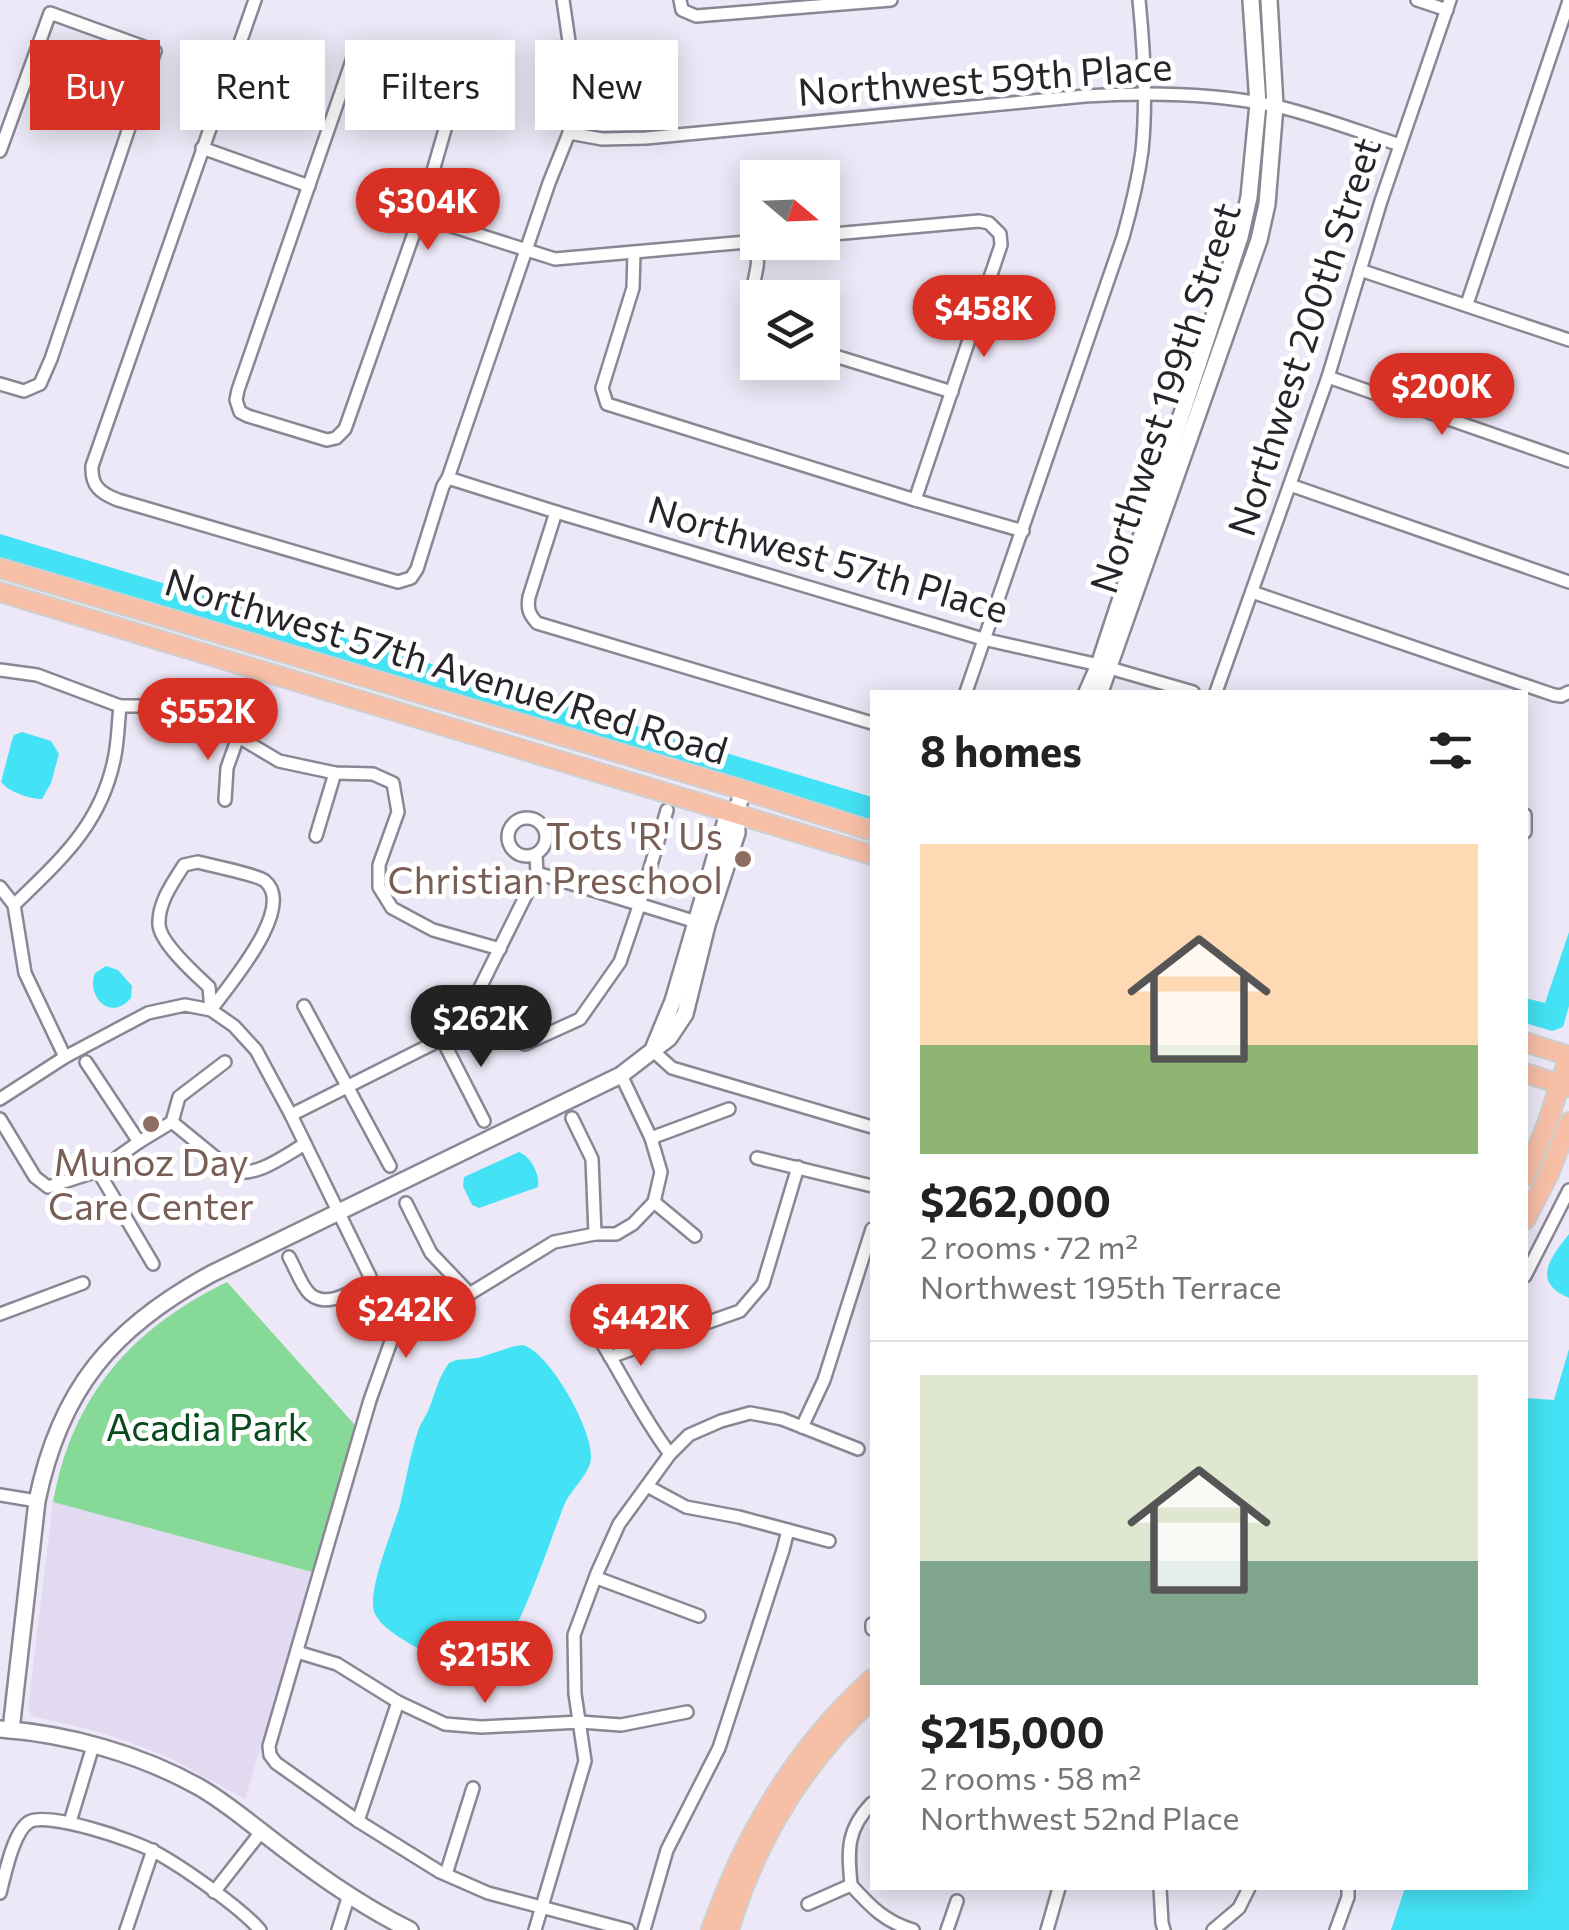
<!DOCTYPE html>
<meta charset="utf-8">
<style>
:root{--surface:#fff;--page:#f6f6f6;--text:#222;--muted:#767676;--line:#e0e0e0;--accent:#d93025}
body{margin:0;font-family:Commissioner,sans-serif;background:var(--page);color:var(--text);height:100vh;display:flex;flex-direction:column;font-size:38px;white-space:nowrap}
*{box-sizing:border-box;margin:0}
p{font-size:32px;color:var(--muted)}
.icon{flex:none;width:55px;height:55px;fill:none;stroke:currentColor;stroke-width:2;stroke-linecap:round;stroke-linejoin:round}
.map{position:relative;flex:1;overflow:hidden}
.drawer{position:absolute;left:870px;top:690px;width:658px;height:1200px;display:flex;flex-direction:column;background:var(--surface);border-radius:0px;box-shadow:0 5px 25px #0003}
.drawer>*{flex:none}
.top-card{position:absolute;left:30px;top:40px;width:690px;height:90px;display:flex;gap:20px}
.needle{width:65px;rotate:109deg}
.tools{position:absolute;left:740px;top:160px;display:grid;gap:20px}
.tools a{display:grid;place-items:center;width:100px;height:100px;border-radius:0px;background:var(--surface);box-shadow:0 5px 25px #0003;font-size:50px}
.price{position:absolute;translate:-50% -85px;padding:0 22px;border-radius:35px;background:var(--accent);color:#fff;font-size:32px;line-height:65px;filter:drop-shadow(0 2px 5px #0008)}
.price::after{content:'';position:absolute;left:50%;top:60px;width:30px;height:22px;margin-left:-15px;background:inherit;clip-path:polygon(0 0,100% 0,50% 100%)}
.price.on{background:#222;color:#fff}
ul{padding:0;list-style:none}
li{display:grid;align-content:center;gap:20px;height:530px;padding:0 50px}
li+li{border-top:2px solid var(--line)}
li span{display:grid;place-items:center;height:310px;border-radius:0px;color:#555}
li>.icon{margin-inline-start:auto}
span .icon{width:180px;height:180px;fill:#fffc;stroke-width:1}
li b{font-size:42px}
h2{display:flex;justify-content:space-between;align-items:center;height:120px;padding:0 50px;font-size:42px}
.chip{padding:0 35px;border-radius:0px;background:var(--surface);box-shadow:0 5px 25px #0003;font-size:35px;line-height:90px}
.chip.on{background:var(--accent);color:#fff}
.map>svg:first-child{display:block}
.built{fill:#e2daf0}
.green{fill:#87d997}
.water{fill:#44e2f5}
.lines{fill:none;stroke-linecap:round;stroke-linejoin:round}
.street-casing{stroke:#8b8694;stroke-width:16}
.secondary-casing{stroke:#8b8694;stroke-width:20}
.primary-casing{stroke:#cfcfd0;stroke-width:22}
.street{stroke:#fff;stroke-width:11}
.secondary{stroke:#fff;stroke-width:15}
.primary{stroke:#f8bfa7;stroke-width:18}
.education-dot{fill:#8d6e63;stroke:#fff;stroke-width:4}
.labels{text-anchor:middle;stroke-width:10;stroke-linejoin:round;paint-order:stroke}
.street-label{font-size:38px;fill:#27252b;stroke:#fff}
.education-label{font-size:38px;fill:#785e54;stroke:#fff;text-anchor:end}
.park-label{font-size:38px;fill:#084a1e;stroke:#fff}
</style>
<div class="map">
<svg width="1569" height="1930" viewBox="0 0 1569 1930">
<rect width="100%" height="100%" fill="#ede8f7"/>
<polygon class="built" points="53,1502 312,1572 245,1799 170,1758 132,1743 95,1731 32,1716 28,1708"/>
<path class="green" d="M 227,1282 L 355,1425 L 312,1572 L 53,1502 C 72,1396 131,1329 227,1282 Z"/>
<g class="water">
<polygon points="0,534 872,797 872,821 760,791 574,730 0,558"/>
<path d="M 22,732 L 51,741 L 59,754 L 51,783 L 42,799 C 29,799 9,792 1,782 L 12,740 L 14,735 Z"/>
<polygon points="1569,932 1569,1006 1563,1027 1552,1031 1525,1023 1525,998 1545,1003"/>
<path d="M 106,966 L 118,970 L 132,986 L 131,998 C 109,1023 86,995 95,973 Z"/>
<path d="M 519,1152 C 531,1157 540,1174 538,1187 L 479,1208 L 472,1205 L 463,1186 L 464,1177 Z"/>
<path d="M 1569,1234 L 1569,1298 C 1531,1282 1550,1258 1569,1234 Z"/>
<path d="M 523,1345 C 550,1353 593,1430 591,1458 C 590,1474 572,1488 565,1503 C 551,1537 518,1641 493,1661 C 479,1673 450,1666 436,1658 C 418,1648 384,1632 375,1614 C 365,1594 394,1528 400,1505 C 406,1480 410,1455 418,1431 C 420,1424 425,1418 428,1411 C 434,1397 437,1382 445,1369 L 449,1363 L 456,1360 L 478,1358 L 515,1346 Z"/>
<polygon points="1569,1349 1569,1930 1391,1930 1405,1888 1525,1888 1525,1398 1554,1400"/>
</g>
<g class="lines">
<defs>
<g id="street">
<path d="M 255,0 L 92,466 C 91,486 100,493 118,500 L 398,582 L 411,578 L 417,569 L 443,486 L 448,478 L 549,183 L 569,133 L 572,62 L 563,0"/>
<polyline points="680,0 682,10 696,16 891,0"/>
<polyline points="1417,0 1447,10"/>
<polygon points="433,48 442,49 451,56 456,65 452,105 420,216 345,429 336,438 327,440 248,416 240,412 236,400 238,390 354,55"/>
<path d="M 569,133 L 602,139 L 646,138 L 1085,96 C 1150,92 1216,93 1280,107 C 1321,117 1360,132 1400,145"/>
<polyline points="202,148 309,186"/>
<polyline points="0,151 50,13 155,51 51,359 40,384 24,391 0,384"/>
<polyline points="420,216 555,259 758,241"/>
<polyline points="822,235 979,221 989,223 1000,234 1001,245 915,500"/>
<polyline points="634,253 633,288 602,388 607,404 915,500 1023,531"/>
<polyline points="1360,270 1569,340"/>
<polyline points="1467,304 1569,1"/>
<polyline points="758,333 748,321 748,313 757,267 759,242"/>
<polyline points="822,352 952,392"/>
<polyline points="1328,377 1569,461"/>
<polyline points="448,478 556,512 983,639 1099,665 1193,692"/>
<polyline points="1290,485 1569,582"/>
<path d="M 556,512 L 529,597 C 527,609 529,614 537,623 L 872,723"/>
<polyline points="1252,592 1554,695 1561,696 1569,692"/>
<polyline points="0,670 37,675 120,706 149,706 212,724 227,730 279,761 335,773 373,774 393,783 398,812 379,865 379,887 392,908 433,930 500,949"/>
<path d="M 966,692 L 1123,237 C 1131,209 1138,180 1142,151 C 1147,102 1144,49 1139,0"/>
<polyline points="1216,692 1328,377 1381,201 1450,0"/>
<polyline points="225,800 227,768 238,737"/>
<polyline points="1525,815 1525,832"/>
<circle cx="527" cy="837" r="19"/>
<polyline points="316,836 335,773"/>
<path d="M 198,862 C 212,866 256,874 265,881 C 297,908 227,987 211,1010 L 209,987 C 196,975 159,942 159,924 C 158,903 173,882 184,865 Z"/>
<polyline points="537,873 703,924"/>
<polyline points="0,887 14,905"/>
<polyline points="304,1006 390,1166"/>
<polyline points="470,1008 499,1029 525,1044 580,1019 620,962 639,906 667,810"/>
<polyline points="442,1039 484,1121"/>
<polyline points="652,1050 672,1068 872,1127"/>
<path d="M 65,1057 L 25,973 L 14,905 C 60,860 100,826 114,760 C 118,743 118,724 120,706"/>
<polyline points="86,1062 139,1142"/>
<polyline points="0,1099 65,1057 148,1013 185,1005 211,1010 234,1026 256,1050 291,1115 378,1293 390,1303 403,1308 426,1312 439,1310 453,1304 554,1242 595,1234 616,1234 633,1224 654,1202 661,1172 651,1138 621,1075"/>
<polyline points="291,1115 442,1039 470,1008 537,873 536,856"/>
<polyline points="572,1118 592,1159 595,1234"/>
<polyline points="0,1119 35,1177 48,1187 98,1171 139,1142 172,1122"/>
<path d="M 172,1122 L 232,1171 C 256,1178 284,1156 305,1144"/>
<polyline points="172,1122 179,1097 225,1062"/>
<polyline points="651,1138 729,1109"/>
<polyline points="757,1158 872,1186"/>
<polyline points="98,1171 153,1264"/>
<polyline points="654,1202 695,1236"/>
<polyline points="406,1203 431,1253 469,1293"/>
<path d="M 289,1257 C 295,1267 301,1286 310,1294 C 328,1310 355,1289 372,1281"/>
<polyline points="1525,1276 1569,1190"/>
<polyline points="403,1308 370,1400 269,1746 270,1755 276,1763 358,1821 440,1872 488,1893 628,1930"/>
<path d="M 579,1308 C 613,1354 635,1408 670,1454"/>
<polyline points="0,1314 83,1283"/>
<polyline points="610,1357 740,1311 763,1284 798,1167"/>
<polyline points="802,1427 824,1380 872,1229"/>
<polyline points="647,1486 686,1507 739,1517 829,1541"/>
<polyline points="0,1495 37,1501"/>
<polyline points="597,1578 699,1616"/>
<polyline points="872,1629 872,1624"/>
<polyline points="297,1652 337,1664 398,1702 445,1724 481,1727 580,1722 621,1725 687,1712"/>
<polyline points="358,1821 398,1702"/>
<polyline points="70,1822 93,1746"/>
<polyline points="446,1874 473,1788"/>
<path d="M 851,1885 C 848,1850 846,1830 872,1803"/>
<path d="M 851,1885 C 870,1906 885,1922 913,1930"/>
<polyline points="1160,1888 1162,1923 1164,1930"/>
<polyline points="214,1892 261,1832"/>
<path d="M 0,1893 C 5,1875 13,1832 29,1822 C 48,1811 136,1841 155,1852 C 183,1867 241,1908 260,1930"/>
<polyline points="808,1904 851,1885"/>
<polyline points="126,1930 153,1850"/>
<polyline points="338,1930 349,1895"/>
<polyline points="535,1930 585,1761 575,1694 574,1635 597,1573 619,1524 670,1454 689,1435 721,1421 750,1413 782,1419 858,1449"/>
<polyline points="644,1930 667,1850 719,1748 783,1550 788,1530"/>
<polyline points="947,1930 957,1901"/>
<polyline points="1047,1930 1059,1888"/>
<polyline points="1213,1930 1239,1908 1249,1888"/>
<polyline points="1336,1930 1348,1897 1348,1888"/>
</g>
<g id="secondary">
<polyline points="1087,692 1099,665 1240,237 1249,197 1258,104 1251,0"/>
<polyline points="1100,692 1259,240 1267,204 1275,106 1269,0"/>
<polyline points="654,1047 673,1001 726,820 736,813"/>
<path d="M 0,1729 C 68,1734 140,1754 199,1787 C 222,1800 241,1816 262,1832 C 308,1868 357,1904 410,1930"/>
<path d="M 11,1730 L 37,1501 C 60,1389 112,1328 211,1274 L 621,1075 L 669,1038 L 685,1014 L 707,925 L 737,833 L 736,813 L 743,790"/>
</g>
<g id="primary">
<polyline points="0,568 743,790 872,831"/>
<polyline points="0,592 872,855"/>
<polyline points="1525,1042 1569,1056"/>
<polyline points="1525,1073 1569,1087"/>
<polyline points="1525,1177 1547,1124 1569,1056"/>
<polyline points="1525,1220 1549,1174 1569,1122"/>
<path d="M 711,1930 C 745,1833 796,1748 872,1679"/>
<path d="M 729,1930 C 755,1842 804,1761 872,1699"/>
</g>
</defs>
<use href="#street" class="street-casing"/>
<use href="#secondary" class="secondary-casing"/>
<use href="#primary" class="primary-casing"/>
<use href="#street" class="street"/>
<use href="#secondary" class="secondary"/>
<use href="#primary" class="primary"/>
</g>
<g class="education-dot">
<circle cx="743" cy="859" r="10"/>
<circle cx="151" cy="1124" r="10"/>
</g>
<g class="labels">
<g class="street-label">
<text transform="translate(985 80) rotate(-4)" y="13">Northwest 59th Place</text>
<text transform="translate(1305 337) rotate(-72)" y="13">Northwest 200th Street</text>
<text transform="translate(1166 398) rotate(-72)" y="13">Northwest 199th Street</text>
<text transform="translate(828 560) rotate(16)" y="13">Northwest 57th Place</text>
<text transform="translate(446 667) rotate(17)" y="13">Northwest 57th Avenue/Red Road</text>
</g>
<g class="education-label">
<text x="723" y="850">Tots 'R' Us<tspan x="723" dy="44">Christian Preschool</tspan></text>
<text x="151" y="1176" text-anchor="middle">Munoz Day<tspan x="151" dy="44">Care Center</tspan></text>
</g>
<g class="park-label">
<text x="207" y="1441">Acadia Park</text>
</g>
</g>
</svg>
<div class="tools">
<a><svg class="needle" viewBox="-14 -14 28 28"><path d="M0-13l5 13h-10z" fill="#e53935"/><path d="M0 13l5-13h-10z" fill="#767676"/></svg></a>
<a><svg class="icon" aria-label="layers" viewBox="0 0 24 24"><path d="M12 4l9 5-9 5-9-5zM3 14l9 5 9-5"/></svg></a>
</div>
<b class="price" style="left:428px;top:253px">$304K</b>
<b class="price" style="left:984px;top:360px">$458K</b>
<b class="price" style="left:1442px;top:438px">$200K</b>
<b class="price" style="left:208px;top:763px">$552K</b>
<b class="price on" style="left:481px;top:1070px">$262K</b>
<b class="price" style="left:406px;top:1361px">$242K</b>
<b class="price" style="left:641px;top:1369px">$442K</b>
<b class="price" style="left:485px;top:1706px">$215K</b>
<div class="top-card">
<a class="chip on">Buy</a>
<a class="chip">Rent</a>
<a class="chip">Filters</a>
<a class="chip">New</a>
</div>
<section class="drawer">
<h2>8 homes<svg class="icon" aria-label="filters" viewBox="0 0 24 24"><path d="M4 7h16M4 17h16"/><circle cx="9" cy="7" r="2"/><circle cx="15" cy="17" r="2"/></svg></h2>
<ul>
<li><span style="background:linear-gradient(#ffd9b3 65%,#8fb573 0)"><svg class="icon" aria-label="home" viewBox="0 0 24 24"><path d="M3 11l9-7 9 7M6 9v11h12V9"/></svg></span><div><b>$262,000</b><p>2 rooms · 72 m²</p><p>Northwest 195th Terrace</p></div></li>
<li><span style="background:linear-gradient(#dfe7d0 60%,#7fa58c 0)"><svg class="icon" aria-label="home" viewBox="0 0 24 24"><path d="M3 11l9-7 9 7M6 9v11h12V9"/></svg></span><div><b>$215,000</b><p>2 rooms · 58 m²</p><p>Northwest 52nd Place</p></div></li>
</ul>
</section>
</div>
